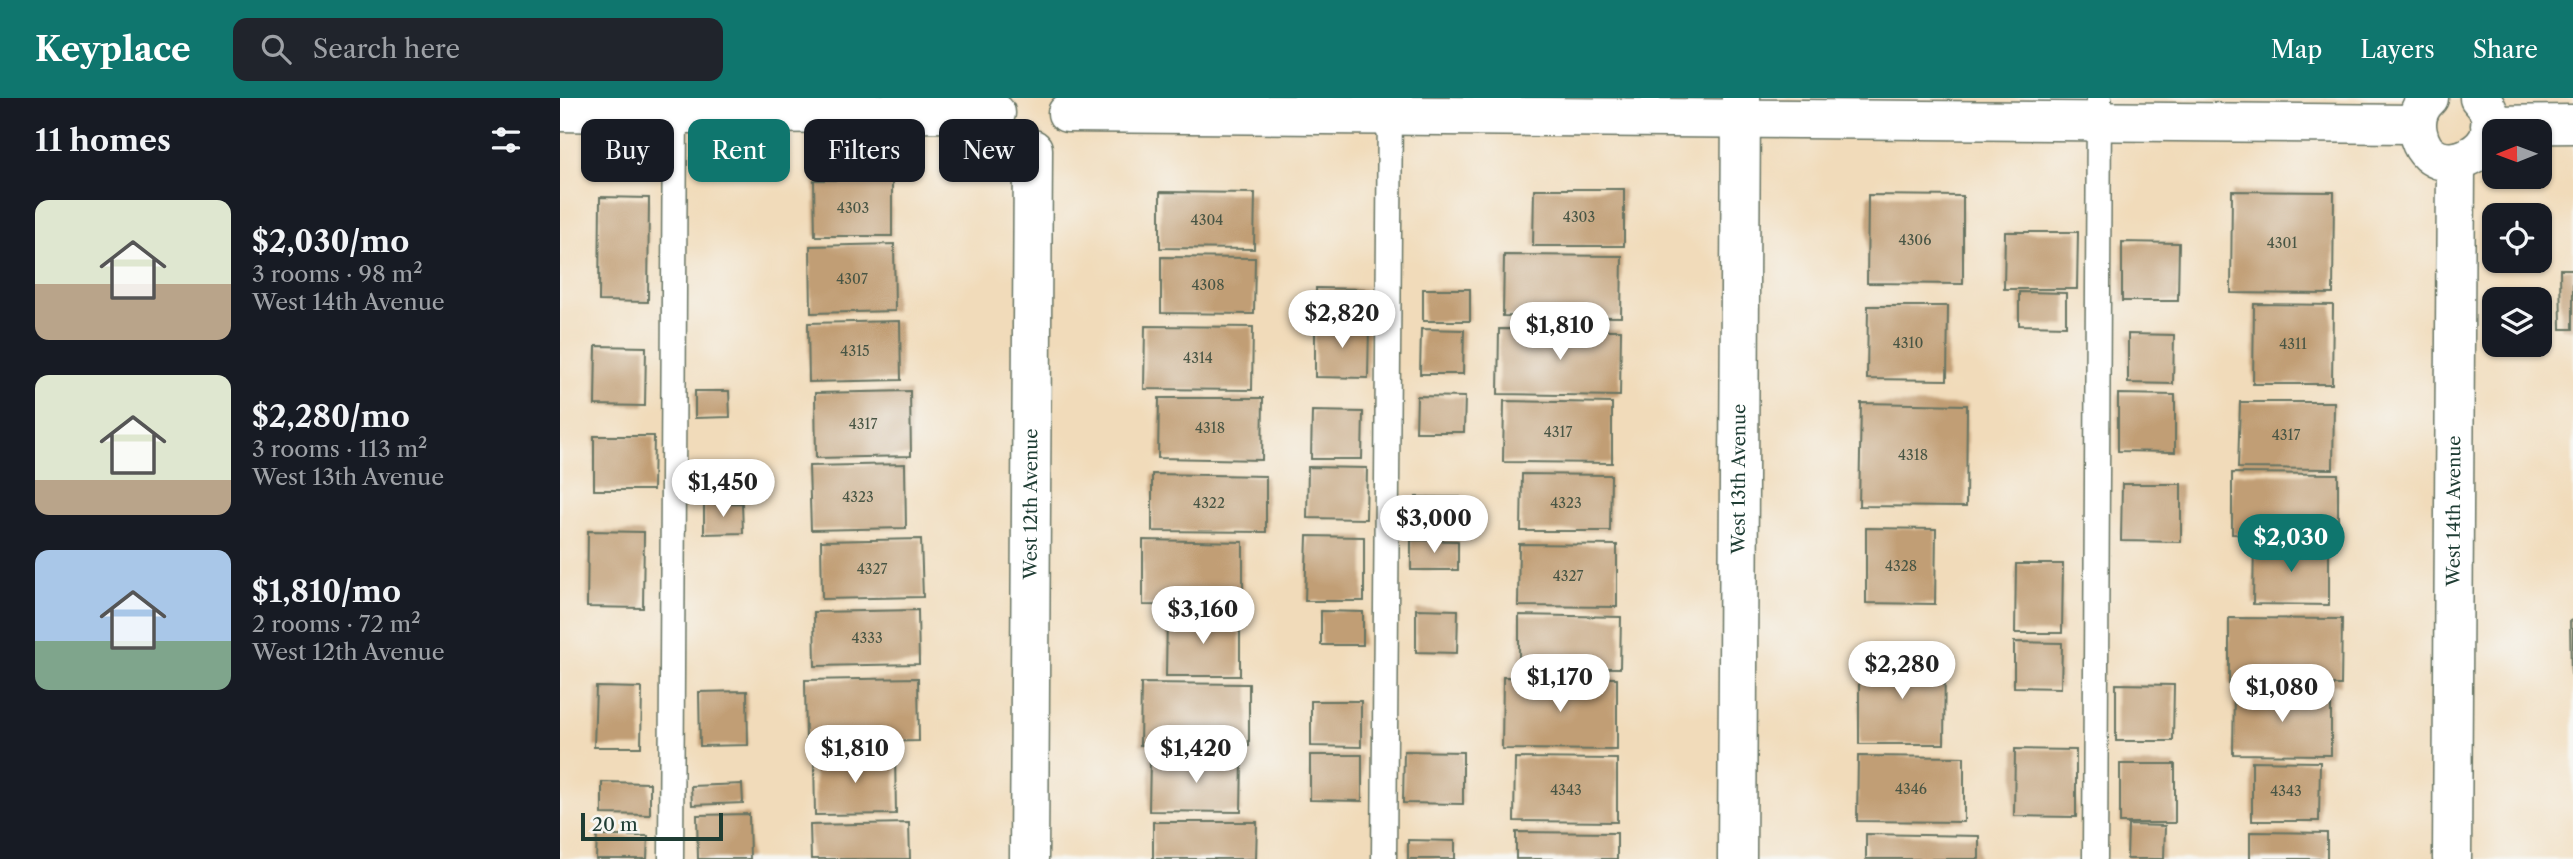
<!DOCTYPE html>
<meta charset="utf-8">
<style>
:root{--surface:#171b24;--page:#20242c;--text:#f1f3f6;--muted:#9ea1a6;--accent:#0f766e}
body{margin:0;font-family:"Libre Caslon Text",serif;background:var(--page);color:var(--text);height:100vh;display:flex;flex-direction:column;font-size:26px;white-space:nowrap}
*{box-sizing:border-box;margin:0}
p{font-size:23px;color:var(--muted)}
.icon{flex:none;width:38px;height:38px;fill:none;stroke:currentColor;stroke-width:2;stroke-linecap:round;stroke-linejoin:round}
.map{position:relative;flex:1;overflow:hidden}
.panel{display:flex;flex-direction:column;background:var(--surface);width:560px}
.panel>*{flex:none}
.hud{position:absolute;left:21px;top:21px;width:665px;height:63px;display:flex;gap:14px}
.needle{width:46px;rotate:269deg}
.tools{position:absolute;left:1922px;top:21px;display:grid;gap:14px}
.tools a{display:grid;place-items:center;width:70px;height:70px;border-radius:14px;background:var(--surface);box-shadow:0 2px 5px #0004;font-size:35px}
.scale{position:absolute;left:21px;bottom:18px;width:142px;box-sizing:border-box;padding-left:7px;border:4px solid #1f3d34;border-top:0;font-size:19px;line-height:24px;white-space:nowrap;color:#1f3d34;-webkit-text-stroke:5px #f6f6f2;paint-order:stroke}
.price{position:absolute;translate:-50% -60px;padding:0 16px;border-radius:24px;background:#fff;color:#222;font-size:23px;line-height:46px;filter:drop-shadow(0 2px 4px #0008)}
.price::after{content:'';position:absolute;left:50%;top:42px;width:21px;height:16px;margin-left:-10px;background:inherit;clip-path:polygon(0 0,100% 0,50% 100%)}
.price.active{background:var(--accent);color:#fff}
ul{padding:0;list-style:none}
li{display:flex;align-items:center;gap:21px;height:175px;padding:0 35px}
li span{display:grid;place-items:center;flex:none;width:196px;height:140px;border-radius:14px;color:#555}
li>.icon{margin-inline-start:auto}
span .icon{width:84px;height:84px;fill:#fffc;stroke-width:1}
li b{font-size:30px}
h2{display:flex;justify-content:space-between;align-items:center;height:84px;padding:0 35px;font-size:30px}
.tag{padding:0 24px;border-radius:14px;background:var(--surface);box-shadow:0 2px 5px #0004;font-size:24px;line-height:63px}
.tag.active{background:var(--accent);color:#fff}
header{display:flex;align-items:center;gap:42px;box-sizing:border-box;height:98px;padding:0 35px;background:var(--accent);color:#fff}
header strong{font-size:33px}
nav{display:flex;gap:38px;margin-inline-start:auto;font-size:24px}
.search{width:490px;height:63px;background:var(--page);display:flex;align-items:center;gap:18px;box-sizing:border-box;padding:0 24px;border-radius:14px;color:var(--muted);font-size:26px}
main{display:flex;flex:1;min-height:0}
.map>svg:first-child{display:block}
.building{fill:#c19e75}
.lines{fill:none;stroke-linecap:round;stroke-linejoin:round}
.service-casing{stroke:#687463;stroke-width:27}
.minor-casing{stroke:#687463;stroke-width:41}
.service{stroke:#fff;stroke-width:24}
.minor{stroke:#fff;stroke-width:38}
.labels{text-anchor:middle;stroke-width:6;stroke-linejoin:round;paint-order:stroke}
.number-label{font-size:14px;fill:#485544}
.street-label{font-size:18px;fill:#1f3d34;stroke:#f6f6f2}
</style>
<header>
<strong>Keyplace</strong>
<div class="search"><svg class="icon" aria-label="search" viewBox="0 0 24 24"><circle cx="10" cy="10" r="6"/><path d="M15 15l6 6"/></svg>Search here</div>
<nav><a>Map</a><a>Layers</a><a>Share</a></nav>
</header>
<main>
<section class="panel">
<h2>11 homes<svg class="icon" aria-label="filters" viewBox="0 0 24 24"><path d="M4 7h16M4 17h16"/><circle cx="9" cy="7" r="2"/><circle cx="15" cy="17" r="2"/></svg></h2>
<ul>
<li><span style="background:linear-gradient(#dfe7d0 60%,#b9a48a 0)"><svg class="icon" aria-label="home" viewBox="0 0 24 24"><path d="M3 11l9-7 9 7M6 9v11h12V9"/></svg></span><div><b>$2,030/mo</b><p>3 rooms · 98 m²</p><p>West 14th Avenue</p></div></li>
<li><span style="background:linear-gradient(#dfe7d0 75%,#b9a48a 0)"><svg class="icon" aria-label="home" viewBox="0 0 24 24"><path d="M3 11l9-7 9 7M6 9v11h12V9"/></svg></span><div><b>$2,280/mo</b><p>3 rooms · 113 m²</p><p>West 13th Avenue</p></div></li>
<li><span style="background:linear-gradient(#a9c7e8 65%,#7fa58c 0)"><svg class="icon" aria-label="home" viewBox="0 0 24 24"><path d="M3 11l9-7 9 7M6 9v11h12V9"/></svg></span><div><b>$1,810/mo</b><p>2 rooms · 72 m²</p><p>West 12th Avenue</p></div></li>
</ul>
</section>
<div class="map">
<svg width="2013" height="761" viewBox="0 0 2013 761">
<rect width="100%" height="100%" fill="#f6f6f2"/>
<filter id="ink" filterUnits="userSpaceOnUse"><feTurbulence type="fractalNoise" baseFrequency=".0143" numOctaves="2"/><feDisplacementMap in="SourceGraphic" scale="14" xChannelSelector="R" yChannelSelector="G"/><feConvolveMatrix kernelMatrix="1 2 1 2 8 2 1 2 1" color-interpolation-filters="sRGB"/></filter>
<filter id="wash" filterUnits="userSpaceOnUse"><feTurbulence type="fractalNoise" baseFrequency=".00686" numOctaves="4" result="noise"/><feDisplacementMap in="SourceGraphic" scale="28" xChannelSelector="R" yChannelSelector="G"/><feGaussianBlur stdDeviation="1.57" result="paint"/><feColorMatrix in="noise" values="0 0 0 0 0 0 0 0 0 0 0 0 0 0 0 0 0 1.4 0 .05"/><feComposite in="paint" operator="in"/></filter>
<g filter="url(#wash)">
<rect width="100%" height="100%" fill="#f1dbba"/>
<g id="blocks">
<g class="building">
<polygon points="254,82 332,82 332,138 255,138"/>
<polygon points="974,91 1064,91 1064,148 973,148"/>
<polygon points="1672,93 1774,94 1773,196 1671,195"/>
<polygon points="600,94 695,95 694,151 600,150"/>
<polygon points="1308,97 1403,98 1403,186 1307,185"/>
<polygon points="40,99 89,100 88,204 39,203"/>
<polygon points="1445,134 1518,134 1517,191 1444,191"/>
<polygon points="1562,144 1619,145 1618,203 1562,203"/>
<polygon points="334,146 335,213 251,215 250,148"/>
<polygon points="944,157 1062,158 1061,219 943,218"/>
<polygon points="601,159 695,160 694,216 601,215"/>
<polygon points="2000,171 2013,171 2013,231 2001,231"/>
<polygon points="756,190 804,191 803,217 757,217"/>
<rect x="863" y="191" width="47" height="32"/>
<polygon points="1459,194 1506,195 1506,228 1459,227"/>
<polygon points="1694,206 1773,207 1772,286 1693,286"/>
<polygon points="1308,208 1388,208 1387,282 1307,281"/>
<polygon points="340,223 341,282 249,284 248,225"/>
<polygon points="755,225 809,226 808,280 755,279"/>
<polygon points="585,228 693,229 692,292 584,291"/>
<polygon points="861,231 904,232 903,276 860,276"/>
<polygon points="939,231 1061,232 1060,298 938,296"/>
<polygon points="1568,236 1614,237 1613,286 1568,285"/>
<polygon points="36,248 86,249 85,308 35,307"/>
<polygon points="135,293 169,293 170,319 135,320"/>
<polygon points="350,293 351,358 256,360 255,295"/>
<polygon points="1558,296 1615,297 1615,354 1558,353"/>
<polygon points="857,298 905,299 904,334 856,334"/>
<polygon points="599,300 703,300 702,362 598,360"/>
<polygon points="944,303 1052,305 1052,365 943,364"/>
<polygon points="1680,304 1774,304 1773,371 1678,370"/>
<polygon points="1301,305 1407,307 1406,409 1299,408"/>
<polygon points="752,313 803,314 802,361 751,361"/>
<polygon points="34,338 94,338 93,392 34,392"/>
<polygon points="345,366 346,430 251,432 249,368"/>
<polygon points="748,369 807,370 806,421 747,420"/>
<polygon points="1672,375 1778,376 1778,437 1672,436"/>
<polygon points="592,376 706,378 706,434 592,433"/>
<polygon points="962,376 1051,377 1050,433 961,433"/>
<polygon points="1562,386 1621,386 1621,444 1561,443"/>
<rect x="856" y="399" width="44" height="36"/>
<polygon points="182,405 183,435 144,436 144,406"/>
<polygon points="1306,430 1376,431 1375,506 1306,505"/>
<polygon points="28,433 84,434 83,510 27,509"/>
<polygon points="747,438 804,439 804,503 745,503"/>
<polygon points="361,441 363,499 262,501 261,443"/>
<polygon points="583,442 683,444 683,508 583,507"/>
<polygon points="851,442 898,443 898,472 851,472"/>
<polygon points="1694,445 1769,446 1769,507 1693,506"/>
<polygon points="959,446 1057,447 1057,509 958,508"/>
<polygon points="1456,466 1503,466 1502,535 1455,535"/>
<polygon points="856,511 898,512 897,555 856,554"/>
<polygon points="358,512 359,566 255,568 254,514"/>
<polygon points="761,513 803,514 803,547 761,547"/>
<polygon points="959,517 1061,519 1060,570 959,569"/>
<polygon points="607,518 680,518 680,578 606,578"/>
<polygon points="1669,520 1782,521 1781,587 1669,586"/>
<polygon points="2013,522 2013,576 2011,576 2010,523"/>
<polygon points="1454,544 1502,545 1501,590 1454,589"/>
<polygon points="1299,560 1385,561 1384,646 1299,646"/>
<polygon points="943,579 1057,580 1057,652 942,651"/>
<polygon points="358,580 359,643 246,645 245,582"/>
<polygon points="581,585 689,586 689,648 580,647"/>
<polygon points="1556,586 1614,587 1613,643 1556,643"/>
<polygon points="36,589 82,590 81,649 34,649"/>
<polygon points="187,593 188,647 140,648 139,594"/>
<polygon points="1674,594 1771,595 1771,657 1673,656"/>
<polygon points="751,603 801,603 801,649 751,648"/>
<polygon points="1455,651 1516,652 1516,719 1454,718"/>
<polygon points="844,653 903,654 903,706 843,705"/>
<polygon points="335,656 336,716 255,717 254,658"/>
<polygon points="750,657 802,657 802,703 750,702"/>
<polygon points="1298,658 1404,659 1404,724 1297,723"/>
<polygon points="590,659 682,660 681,714 589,713"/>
<polygon points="955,660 1057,661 1057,724 954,723"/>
<polygon points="1692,663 1760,664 1759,723 1692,723"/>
<rect x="1560" y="666" width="55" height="59"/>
<polygon points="42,684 90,685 90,717 42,716"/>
<polygon points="182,686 183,705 132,707 131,688"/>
<polygon points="189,716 190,761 138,761 137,717"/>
<polygon points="593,724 697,724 696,761 593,761"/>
<polygon points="349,725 350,761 251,761 250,727"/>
<polygon points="1568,727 1605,728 1604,761 1567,761"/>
<polygon points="956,734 1057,735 1057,761 956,761"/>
<polygon points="1690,734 1767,735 1767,761 1690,761"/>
<polygon points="1306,736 1419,738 1419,761 1306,761"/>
<polygon points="37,738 88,738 87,761 36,761"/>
<polygon points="848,742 895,743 895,761 848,761"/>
</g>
</g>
</g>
<g filter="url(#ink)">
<use href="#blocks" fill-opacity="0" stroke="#687463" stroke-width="2"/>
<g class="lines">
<defs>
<g id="service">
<polyline points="111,761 115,2"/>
<polyline points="824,761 830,6"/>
<polyline points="1535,761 1539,0"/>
</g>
<g id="minor">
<path d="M 1869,0 C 1859,9 1855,22 1858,35 C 1870,96 1965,47 1919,0"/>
<polyline points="0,14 115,16 436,15"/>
<polyline points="507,15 1856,26"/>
<polyline points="1930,27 2013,26"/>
<path id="s1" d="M 469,761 L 473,51"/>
<path id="s2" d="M 1177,761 L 1181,0"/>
<path id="s3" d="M 1892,761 L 1896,64"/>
</g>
</defs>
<use href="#service" class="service-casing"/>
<use href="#minor" class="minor-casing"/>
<use href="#service" class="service"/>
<use href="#minor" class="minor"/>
</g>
</g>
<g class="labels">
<g class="number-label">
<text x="293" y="115">4303</text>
<text x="1019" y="124">4303</text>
<text x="647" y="127">4304</text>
<text x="1355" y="147">4306</text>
<text x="1722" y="150">4301</text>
<text x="292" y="186">4307</text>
<text x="648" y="192">4308</text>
<text x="1348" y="250">4310</text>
<text x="1733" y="251">4311</text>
<text x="295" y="258">4315</text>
<text x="638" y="265">4314</text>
<text x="303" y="331">4317</text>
<text x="650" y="335">4318</text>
<text x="998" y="339">4317</text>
<text x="1726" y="342">4317</text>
<text x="1353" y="362">4318</text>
<text x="298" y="404">4323</text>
<text x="649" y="410">4322</text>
<text x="1006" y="410">4323</text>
<text x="1341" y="473">4328</text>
<text x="312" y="476">4327</text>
<text x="1008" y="483">4327</text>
<text x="307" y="545">4333</text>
<text x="1351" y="696">4346</text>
<text x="1006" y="697">4343</text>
<text x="1726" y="698">4343</text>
</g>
<g class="street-label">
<text dy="6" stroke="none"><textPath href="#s2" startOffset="380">West 13th Avenue</textPath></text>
<text dy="6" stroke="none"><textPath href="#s1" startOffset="355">West 12th Avenue</textPath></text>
<text dy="6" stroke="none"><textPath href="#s3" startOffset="348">West 14th Avenue</textPath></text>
</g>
</g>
</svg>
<div class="tools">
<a><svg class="needle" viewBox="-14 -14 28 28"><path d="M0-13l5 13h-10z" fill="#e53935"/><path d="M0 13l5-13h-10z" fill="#9ea1a6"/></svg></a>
<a><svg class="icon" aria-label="locate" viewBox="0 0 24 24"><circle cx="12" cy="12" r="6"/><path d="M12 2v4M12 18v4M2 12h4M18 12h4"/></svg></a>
<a><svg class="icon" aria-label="layers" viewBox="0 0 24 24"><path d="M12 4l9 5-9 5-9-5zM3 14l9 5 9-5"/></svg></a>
</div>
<div class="scale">20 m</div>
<b class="price" style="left:782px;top:252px">$2,820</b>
<b class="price" style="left:1000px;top:264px">$1,810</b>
<b class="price" style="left:163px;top:421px">$1,450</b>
<b class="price" style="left:874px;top:457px">$3,000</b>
<b class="price active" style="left:1731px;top:476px">$2,030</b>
<b class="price" style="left:643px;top:548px">$3,160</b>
<b class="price" style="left:1342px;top:603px">$2,280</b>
<b class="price" style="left:1000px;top:616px">$1,170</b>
<b class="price" style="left:1722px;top:626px">$1,080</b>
<b class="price" style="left:295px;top:687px">$1,810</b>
<b class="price" style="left:636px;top:687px">$1,420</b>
<div class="hud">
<a class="tag">Buy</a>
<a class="tag active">Rent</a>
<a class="tag">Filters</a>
<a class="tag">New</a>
</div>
</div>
</main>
